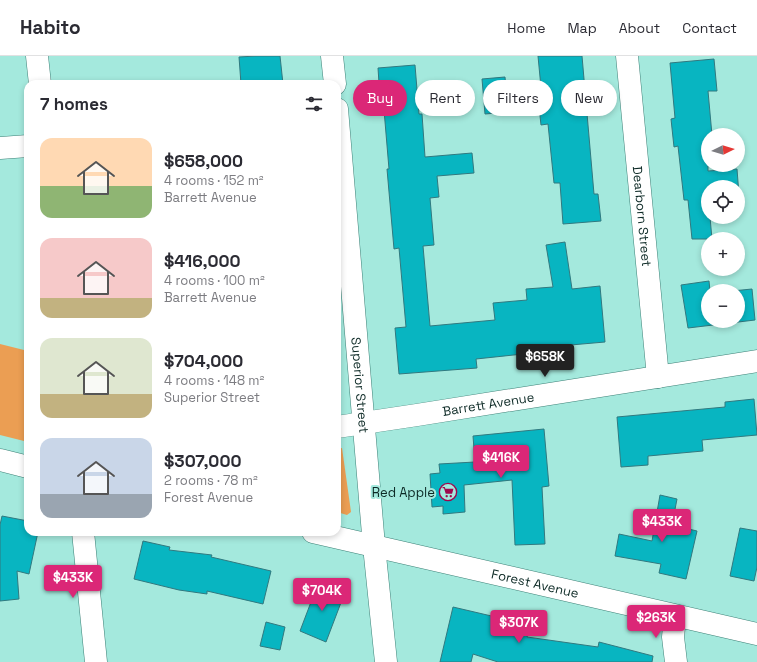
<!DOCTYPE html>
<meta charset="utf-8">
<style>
:root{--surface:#fff;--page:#f2f2f3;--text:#2b2b33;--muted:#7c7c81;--line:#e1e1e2;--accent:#db2777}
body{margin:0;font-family:"Space Grotesk",sans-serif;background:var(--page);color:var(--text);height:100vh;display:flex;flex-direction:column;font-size:15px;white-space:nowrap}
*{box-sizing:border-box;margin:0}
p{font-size:13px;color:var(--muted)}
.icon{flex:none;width:22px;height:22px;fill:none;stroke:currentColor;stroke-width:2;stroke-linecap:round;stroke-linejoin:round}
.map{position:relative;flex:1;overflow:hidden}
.panel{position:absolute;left:24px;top:24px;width:317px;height:456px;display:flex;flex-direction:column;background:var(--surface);border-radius:12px;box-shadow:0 2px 6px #0003}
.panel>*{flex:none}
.hud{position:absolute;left:353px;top:24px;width:344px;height:36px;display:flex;gap:8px}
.needle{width:26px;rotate:85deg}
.fabs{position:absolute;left:701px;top:72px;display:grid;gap:8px}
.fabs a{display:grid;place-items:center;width:44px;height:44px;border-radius:50%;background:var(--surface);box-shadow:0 2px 6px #0003;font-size:20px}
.price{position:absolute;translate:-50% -34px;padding:0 9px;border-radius:4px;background:var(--accent);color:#fff;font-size:13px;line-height:26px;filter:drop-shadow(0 1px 2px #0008)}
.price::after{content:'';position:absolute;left:50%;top:24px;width:12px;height:9px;margin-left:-6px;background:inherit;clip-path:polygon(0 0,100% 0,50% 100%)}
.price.active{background:#222;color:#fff}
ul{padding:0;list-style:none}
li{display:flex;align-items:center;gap:12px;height:100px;padding:0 16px}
li span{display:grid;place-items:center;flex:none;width:112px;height:80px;border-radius:12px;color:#555}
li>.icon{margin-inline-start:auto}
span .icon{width:48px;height:48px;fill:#fffc;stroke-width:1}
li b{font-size:17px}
h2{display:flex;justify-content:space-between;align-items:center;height:48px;padding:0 16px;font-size:17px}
.chip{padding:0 14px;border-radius:18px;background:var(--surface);box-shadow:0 2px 6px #0003;font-size:14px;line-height:36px}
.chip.active{background:var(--accent);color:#fff}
header{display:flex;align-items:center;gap:24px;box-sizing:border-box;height:56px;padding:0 20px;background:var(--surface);border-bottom:1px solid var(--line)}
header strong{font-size:19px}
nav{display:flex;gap:22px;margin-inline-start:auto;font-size:14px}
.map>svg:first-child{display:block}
.green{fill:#eb9e53}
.building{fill:#08b5c1;stroke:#31797f}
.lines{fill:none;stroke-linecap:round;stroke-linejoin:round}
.minor-casing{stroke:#3d8177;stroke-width:23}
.major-casing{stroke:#3d8177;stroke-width:23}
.minor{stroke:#fff;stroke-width:22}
.major{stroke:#fff;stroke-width:22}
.labels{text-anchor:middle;stroke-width:4;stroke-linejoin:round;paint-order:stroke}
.street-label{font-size:13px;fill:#0c2925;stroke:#a4e9dd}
.poi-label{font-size:13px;fill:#0c2925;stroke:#a4e9dd;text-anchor:end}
</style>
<header>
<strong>Habito</strong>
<nav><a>Home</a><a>Map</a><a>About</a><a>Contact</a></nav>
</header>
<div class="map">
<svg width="757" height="606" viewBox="0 0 757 606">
<rect width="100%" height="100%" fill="#a4e9dd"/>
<g class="green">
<polygon points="0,288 28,295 28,386 0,379"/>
<polygon points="342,392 351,456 347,459 337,456 337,393"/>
</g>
<g class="building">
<polygon points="256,0 280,0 283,28 241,28 239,1"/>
<polygon points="538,0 582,0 594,138 598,138 601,165 563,168 560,127 554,127 548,68 541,69 538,42 542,42"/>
<polygon points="714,3 717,35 708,35 712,79 708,79 708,115 737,113 739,139 738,139 738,131 708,131 708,161 710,161 712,183 692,183 688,144 684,144 678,90 674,91 671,63 675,62 670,7"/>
<polygon points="415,9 419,58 422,58 425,101 472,97 474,117 437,120 439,141 430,142 434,189 423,190 430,270 495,264 493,247 527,244 526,233 553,231 546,189 565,186 572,233 600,230 605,286 559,290 560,292 523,295 523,298 476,303 477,312 399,318 395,272 406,271 399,192 394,193 387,113 389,113 383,42 380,42 378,12"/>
<polygon points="505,21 508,56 485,58 482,23"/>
<polygon points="709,225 710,235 708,235 708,265 738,265 738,235 732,235 752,233 755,264 688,272 681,229"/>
<polygon points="754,343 757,379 702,384 703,395 648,400 648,409 621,411 617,361 725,351 725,346"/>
<polygon points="544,373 549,430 542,431 545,488 515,489 512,424 464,429 465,456 443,458 443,450 432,451 430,418 440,417 439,408 475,406 473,380"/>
<polygon points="660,439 677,443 672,469 697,475 686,523 659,517 661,508 615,500 619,478 652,485"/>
<polygon points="2,460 28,465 28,476 38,476 29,518 17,515 19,543 0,545 0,469"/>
<polygon points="740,472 757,475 757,511 754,525 730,520"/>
<polygon points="143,485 170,491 169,494 212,499 211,501 271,515 263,548 207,535 207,538 179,534 134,523"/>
<polygon points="319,525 345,536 326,586 300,575"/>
<polygon points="453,551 500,562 530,571 527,581 598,591 599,586 653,600 652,606 498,606 473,598 471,606 440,606"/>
<polygon points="266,566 285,571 280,594 260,590"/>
</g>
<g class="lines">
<defs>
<g id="minor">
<polyline points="37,0 40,28"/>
<polyline points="332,0 335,28"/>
<path id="s1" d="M 627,0 L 658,321"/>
<path id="s2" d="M 337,53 L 374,490 L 386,606"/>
<polyline points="0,92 28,90"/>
<path id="s3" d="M 337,371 L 417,359 L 757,305"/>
<polyline points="83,476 96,606"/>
<polyline points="675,560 673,581 676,606"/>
</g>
<g id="major">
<polyline points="0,404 28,411"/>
<path id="s4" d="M 313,476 L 757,578"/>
</g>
</defs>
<use href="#minor" class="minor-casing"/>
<use href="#major" class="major-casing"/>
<use href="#minor" class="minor"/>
<use href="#major" class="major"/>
</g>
<defs>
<symbol id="supermarket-ring" viewBox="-11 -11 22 22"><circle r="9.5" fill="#a4e9dd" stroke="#9f074d" stroke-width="1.5"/><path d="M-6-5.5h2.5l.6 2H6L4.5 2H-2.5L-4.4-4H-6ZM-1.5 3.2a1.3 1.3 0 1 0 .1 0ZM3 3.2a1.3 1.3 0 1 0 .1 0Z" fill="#9f074d"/></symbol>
</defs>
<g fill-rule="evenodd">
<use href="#supermarket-ring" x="438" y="426" width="20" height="20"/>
</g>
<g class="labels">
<g class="street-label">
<text dy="5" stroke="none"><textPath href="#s1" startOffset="161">Dearborn Street</textPath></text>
<text dy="5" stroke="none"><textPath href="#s2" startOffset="277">Superior Street</textPath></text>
<text dy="5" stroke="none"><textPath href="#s3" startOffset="153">Barrett Avenue</textPath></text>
<text dy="5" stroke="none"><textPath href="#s4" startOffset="228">Forest Avenue</textPath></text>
</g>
<g class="poi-label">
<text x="435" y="441">Red Apple</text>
</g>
</g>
</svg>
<div class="fabs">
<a><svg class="needle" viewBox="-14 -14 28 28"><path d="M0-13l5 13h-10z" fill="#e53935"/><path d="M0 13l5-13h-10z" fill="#7c7c81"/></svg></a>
<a><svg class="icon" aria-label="locate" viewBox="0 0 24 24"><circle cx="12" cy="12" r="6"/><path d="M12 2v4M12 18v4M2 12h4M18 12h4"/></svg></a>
<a>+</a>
<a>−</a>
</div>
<b class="price active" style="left:545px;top:322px">$658K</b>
<b class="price" style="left:501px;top:423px">$416K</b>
<b class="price" style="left:662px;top:487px">$433K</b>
<b class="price" style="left:73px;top:543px">$433K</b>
<b class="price" style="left:322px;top:556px">$704K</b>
<b class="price" style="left:656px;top:583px">$263K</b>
<b class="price" style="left:519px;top:588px">$307K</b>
<div class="hud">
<a class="chip active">Buy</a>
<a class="chip">Rent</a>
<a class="chip">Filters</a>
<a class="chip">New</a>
</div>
<section class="panel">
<h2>7 homes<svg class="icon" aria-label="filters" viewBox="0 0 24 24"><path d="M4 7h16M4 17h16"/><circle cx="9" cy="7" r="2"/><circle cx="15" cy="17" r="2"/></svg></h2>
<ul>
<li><span style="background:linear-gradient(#ffd9b3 60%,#8fb573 0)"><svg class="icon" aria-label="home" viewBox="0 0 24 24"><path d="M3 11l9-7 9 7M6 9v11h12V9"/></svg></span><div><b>$658,000</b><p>4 rooms · 152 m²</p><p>Barrett Avenue</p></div></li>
<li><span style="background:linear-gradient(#f6c9c9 75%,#c2b280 0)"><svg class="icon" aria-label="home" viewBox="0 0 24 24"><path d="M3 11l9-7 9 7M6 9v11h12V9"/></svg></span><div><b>$416,000</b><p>4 rooms · 100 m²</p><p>Barrett Avenue</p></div></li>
<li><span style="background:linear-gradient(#dfe7d0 70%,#c2b280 0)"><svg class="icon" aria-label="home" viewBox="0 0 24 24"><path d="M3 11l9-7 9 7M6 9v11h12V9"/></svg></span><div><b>$704,000</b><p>4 rooms · 148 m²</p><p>Superior Street</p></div></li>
<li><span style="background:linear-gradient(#c9d6e8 70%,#9aa5b1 0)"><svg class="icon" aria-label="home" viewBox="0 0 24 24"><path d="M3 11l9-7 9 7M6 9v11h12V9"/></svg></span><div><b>$307,000</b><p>2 rooms · 78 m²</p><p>Forest Avenue</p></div></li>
</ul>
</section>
</div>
